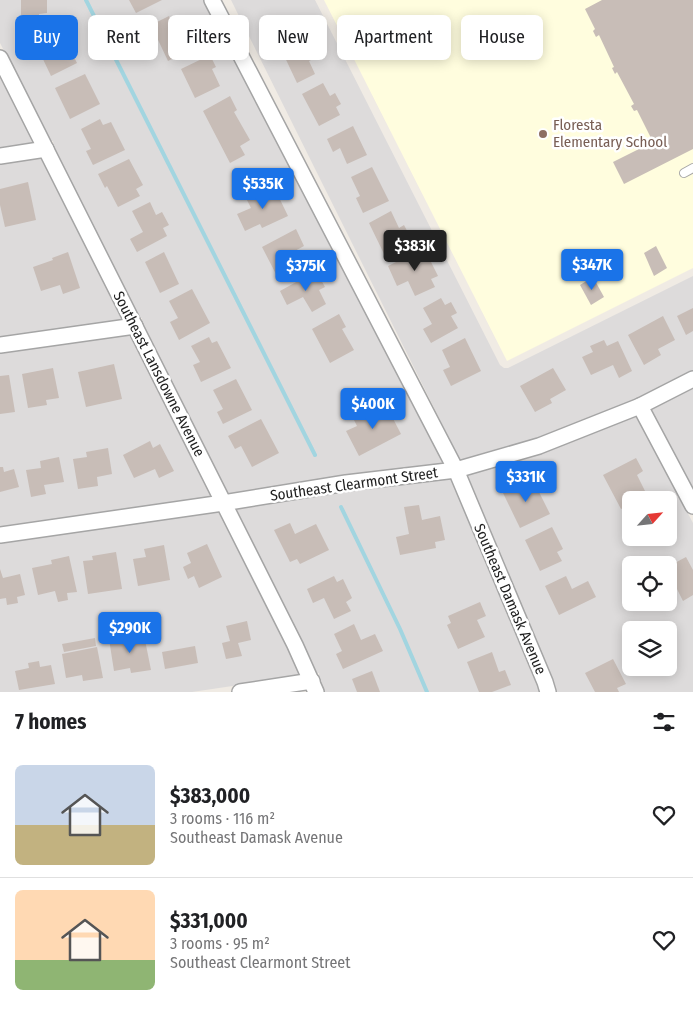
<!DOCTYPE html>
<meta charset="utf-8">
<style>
:root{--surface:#fff;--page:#f2f2f2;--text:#202124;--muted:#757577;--line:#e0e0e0;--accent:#1a73e8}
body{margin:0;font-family:"Fira Sans Condensed",sans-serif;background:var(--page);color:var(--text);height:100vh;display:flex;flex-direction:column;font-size:19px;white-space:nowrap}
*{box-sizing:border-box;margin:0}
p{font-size:16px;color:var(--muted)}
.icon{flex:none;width:28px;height:28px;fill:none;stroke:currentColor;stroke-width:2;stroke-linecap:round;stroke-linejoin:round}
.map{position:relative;height:692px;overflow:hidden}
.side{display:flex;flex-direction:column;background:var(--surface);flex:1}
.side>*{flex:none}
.top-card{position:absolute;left:15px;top:15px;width:664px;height:45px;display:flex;gap:10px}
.needle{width:32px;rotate:63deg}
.fabs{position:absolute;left:622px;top:491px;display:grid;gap:10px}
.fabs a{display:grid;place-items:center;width:55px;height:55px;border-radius:8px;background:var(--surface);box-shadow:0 2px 12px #0003;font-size:25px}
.price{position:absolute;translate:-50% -42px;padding:0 11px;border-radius:5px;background:var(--accent);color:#fff;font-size:16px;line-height:32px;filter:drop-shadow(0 1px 2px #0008)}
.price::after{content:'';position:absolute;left:50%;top:30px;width:15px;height:11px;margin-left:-8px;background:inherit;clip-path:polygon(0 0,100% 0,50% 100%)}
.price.current{background:#222;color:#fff}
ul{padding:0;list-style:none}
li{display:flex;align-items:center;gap:15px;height:125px;padding:0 15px}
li+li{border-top:1px solid var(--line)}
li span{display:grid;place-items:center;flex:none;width:140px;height:100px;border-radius:8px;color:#555}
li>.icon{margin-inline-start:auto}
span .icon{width:60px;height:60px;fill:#fffc;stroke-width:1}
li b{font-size:21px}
h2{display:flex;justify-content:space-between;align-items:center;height:60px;padding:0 15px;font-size:21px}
.pill{padding:0 18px;border-radius:8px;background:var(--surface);box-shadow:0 2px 12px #0003;font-size:18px;line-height:45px}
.pill.current{background:var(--accent);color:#fff}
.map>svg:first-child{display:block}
.residential{fill:#dddbdb;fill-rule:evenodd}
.education{fill:#fffdde}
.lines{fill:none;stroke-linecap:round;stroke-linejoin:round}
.stream{stroke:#a2d5e0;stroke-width:4}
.building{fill:#c8bdb7}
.lane-casing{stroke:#a5a5a5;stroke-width:10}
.street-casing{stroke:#a5a5a5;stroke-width:18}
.lane{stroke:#fff;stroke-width:8}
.street{stroke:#fff;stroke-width:15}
.education-dot{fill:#8d6e63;stroke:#fff;stroke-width:2}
.labels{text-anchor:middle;stroke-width:5;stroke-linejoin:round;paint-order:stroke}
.education-label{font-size:15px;fill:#785e54;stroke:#fff;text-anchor:start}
.street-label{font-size:15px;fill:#1e1e1e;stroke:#fff}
</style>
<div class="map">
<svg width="693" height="692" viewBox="0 0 693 692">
<rect width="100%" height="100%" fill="#f0ebe4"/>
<g class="residential">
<polygon points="0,0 213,0 445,465 228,495 142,324 142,318 140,318 54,147 53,141 51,141 0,43"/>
<polygon points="231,0 315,0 500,365 504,368 508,368 693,276 693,371 637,399 537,440 461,462"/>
<polygon points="0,77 35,143 0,148"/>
<polygon points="42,157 123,320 0,338 0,163"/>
<polygon points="130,334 212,498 0,528 0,352"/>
<polygon points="693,387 693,489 650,408"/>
<path d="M 636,415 L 693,523 L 693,692 L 556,692 L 552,679 L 466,475 L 541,453 ZM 631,500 L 669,500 L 669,538 L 631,538 ZM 631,565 L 669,565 L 669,602 L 631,602 ZM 631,630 L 669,630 L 669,668 L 631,668 Z"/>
<polygon points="451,478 538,684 540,692 324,692 319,679 319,673 317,673 302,642 235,508 347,491"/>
<polygon points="219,511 288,649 301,676 192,692 0,692 0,542"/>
</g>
<polygon class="education" points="324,0 693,0 693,268 507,361"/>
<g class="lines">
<g class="stream">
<polyline points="86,0 315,455"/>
<polyline points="341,507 400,629 427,692"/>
</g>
</g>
<g class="building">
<polygon points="21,0 47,0 47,13 39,14 39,21 21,22"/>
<polygon points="129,0 162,0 136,13"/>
<polygon points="602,0 693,0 693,149 624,184 613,162 653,142 637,110 634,111 631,106 634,104 617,72 615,74 612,68 614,67 599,35 596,37 593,31 595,29 585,9"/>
<polygon points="169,16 178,36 192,30 199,45 168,61 151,25"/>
<polygon points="64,27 74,47 70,49 77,63 51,76 41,55 39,56 32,42"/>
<polygon points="297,38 300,44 307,41 315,58 309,61 315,74 297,83 280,47"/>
<polygon points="210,55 216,67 212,69 220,86 195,98 181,69"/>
<polygon points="85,74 100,104 70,119 55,88"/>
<polygon points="323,83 330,96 335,93 341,104 336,107 340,115 319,126 302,94"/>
<polygon points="230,96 237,110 234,112 250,140 240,146 245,155 230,163 203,111"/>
<polygon points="100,119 103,125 111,122 125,150 93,165 86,151 91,149 81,129"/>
<polygon points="353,126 367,155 347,164 340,148 333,152 327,139"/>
<polygon points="129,159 143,185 136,189 140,196 118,207 107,186 105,188 98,174"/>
<polygon points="372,167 389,201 363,213 356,198 360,196 351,177"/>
<polygon points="28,182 36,220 5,227 0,205 0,189"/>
<polygon points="274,187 288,216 262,228 260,224 245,231 237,214 251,208 247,200"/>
<polygon points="150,202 156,215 162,212 169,225 163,228 167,236 137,252 130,239 143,232 132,211"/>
<polygon points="391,211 399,228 404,225 413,242 385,256 369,223"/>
<polygon points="296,229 304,246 293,252 299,264 277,276 262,247"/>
<polygon points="656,246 667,268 654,276 644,253"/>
<polygon points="424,248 438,276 431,279 435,287 415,296 408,281 397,286 388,266"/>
<polygon points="68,252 80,288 63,294 60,285 41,291 33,267 53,260 52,258"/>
<polygon points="164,252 179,284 160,293 145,262"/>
<polygon points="316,271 325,287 319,290 326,304 312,312 303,297 287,305 280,291"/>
<polygon points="593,277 604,297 591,305 580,285"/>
<polygon points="192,289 210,323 179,340 170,322 178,318 169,301"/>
<polygon points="441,298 445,305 451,302 457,313 451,316 458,328 431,343 423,329 432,324 423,308"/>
<polygon points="693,308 693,331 686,335 677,316"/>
<polygon points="339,314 346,327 342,329 354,350 330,363 312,329"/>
<polygon points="663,316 675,340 658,349 661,355 644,365 628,335"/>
<polygon points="209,337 212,343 217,341 231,368 201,382 193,365 200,362 191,346"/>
<polygon points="465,338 481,371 451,386 443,370 450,367 442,350"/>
<polygon points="604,340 607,346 618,341 632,371 619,378 613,365 591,375 582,357 593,352 590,346"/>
<polygon points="114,364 122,399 86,407 78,372"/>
<polygon points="53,368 59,398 46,400 47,405 28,408 22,374"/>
<polygon points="553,368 566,390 550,399 552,403 535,412 520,386"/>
<polygon points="9,375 15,412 0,414 0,376"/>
<polygon points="236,379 252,410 223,424 217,412 223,409 213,390"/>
<polygon points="386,405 401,434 359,456 346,431 357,426 352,416 368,408 370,413"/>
<polygon points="261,419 279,453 252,467 241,446 235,449 228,436"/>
<polygon points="150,441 153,448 160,444 174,471 159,478 155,469 134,478 123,455"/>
<polygon points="108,448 112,474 97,477 98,486 78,489 73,459 87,457 86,452"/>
<polygon points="59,457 64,482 44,485 46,494 31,497 26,470 41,468 40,461"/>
<polygon points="636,458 643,471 637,475 647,495 638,500 631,500 631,504 621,509 603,475"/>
<polygon points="0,467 3,467 4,472 14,469 19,487 0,492"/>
<polygon points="532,478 550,514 520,528 503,493"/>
<polygon points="419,505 422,520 440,516 445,540 435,542 436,548 400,555 396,537 409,534 404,507"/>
<polygon points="290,523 295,534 316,524 329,550 300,564 297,559 290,562 274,530"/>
<polygon points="552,527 563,549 557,552 562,561 540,571 525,540"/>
<polygon points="207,544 222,577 199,588 194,576 188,579 183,567 191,563 187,553"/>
<polygon points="164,545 170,580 138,586 133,559 146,557 144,549"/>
<polygon points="116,552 122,589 88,594 83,561 93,560 92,556"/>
<polygon points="69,556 77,592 67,593 68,600 58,602 55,591 38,595 32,568 52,564 51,560"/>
<polygon points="686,557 693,570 693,595 683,601 677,589 673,591 669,583 669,578 673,576 669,566"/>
<polygon points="0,569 3,578 20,574 25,595 17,597 18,603 7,605 6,598 0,599"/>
<polygon points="334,576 337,582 343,579 352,598 346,602 351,611 334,619 324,598 313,603 307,589"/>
<polygon points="566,576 572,589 588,581 596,597 559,615 545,586"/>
<polygon points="480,602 486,616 477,620 485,637 458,649 447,625 451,623 448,616"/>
<polygon points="247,621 251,640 238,643 242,656 226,659 222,643 230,641 226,626"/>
<polygon points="354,624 361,640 375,634 383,651 343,669 336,654 342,651 334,634"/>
<polygon points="133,635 135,641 145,640 151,670 131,673 130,668 114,671 109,639"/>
<polygon points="95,638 96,646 64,652 62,644"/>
<polygon points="195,646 198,663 165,669 162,652"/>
<polygon points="97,647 103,678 83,681 82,675 66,678 62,654"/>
<polygon points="492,652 499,672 505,670 511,685 492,692 479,692 467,662"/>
<polygon points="613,659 626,684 617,688 619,692 595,692 585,673"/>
<polygon points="39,661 40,667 51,665 55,684 19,690 15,671 29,668 28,663"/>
<polygon points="372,671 380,692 357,692 352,679"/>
</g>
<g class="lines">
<defs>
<polyline id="lane" points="684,173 693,168"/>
<g id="street">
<polyline points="212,0 456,470 545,682 548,692"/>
<polyline points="0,58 295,645 316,692"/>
<polyline points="0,156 46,149"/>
<polyline points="0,345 135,326"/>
<polyline points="640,406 693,506"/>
<polyline points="0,535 223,503 346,483 456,470 539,446 640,406 693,379"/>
<polyline points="240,692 312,681"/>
</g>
</defs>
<use href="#lane" class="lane-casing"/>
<use href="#street" class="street-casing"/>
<use href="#lane" class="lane"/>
<use href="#street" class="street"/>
</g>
<circle class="education-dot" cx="543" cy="134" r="5"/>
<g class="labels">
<g class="education-label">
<text x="553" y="130">Floresta<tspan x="553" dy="17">Elementary School</tspan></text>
</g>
<g class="street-label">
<text transform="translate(159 374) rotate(63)" y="5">Southeast Lansdowne Avenue</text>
<text transform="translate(354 484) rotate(-8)" y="5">Southeast Clearmont Street</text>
<text transform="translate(510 599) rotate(67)" y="5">Southeast Damask Avenue</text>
</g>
</g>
</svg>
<div class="fabs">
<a><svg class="needle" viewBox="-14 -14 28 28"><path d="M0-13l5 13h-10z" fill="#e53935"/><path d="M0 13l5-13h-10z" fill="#757577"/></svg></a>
<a><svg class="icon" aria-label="locate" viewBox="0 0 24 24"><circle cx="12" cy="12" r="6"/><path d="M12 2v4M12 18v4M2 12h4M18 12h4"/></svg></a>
<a><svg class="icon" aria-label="layers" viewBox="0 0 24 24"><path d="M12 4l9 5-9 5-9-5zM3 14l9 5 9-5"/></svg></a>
</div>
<b class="price" style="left:263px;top:210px">$535K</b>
<b class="price current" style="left:415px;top:272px">$383K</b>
<b class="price" style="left:592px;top:291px">$347K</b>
<b class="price" style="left:306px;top:292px">$375K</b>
<b class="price" style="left:373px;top:430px">$400K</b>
<b class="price" style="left:526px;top:503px">$331K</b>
<b class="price" style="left:130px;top:654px">$290K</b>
<div class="top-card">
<a class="pill current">Buy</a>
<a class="pill">Rent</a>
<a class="pill">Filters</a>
<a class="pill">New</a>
<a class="pill">Apartment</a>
<a class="pill">House</a>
</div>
</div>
<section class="side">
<h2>7 homes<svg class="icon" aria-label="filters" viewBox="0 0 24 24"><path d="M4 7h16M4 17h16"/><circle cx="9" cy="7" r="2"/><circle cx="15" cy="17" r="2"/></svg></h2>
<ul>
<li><span style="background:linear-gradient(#c9d6e8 60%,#c2b280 0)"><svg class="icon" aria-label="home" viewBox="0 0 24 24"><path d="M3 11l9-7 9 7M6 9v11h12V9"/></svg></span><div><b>$383,000</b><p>3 rooms · 116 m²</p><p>Southeast Damask Avenue</p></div><svg class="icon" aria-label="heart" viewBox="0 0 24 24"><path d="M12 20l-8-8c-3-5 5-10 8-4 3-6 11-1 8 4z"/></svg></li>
<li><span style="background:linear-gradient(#ffd9b3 70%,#8fb573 0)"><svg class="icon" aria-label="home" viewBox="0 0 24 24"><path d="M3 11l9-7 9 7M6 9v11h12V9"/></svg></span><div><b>$331,000</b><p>3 rooms · 95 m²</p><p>Southeast Clearmont Street</p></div><svg class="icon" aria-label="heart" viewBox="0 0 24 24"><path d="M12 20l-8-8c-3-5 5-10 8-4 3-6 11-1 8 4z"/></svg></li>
</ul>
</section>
